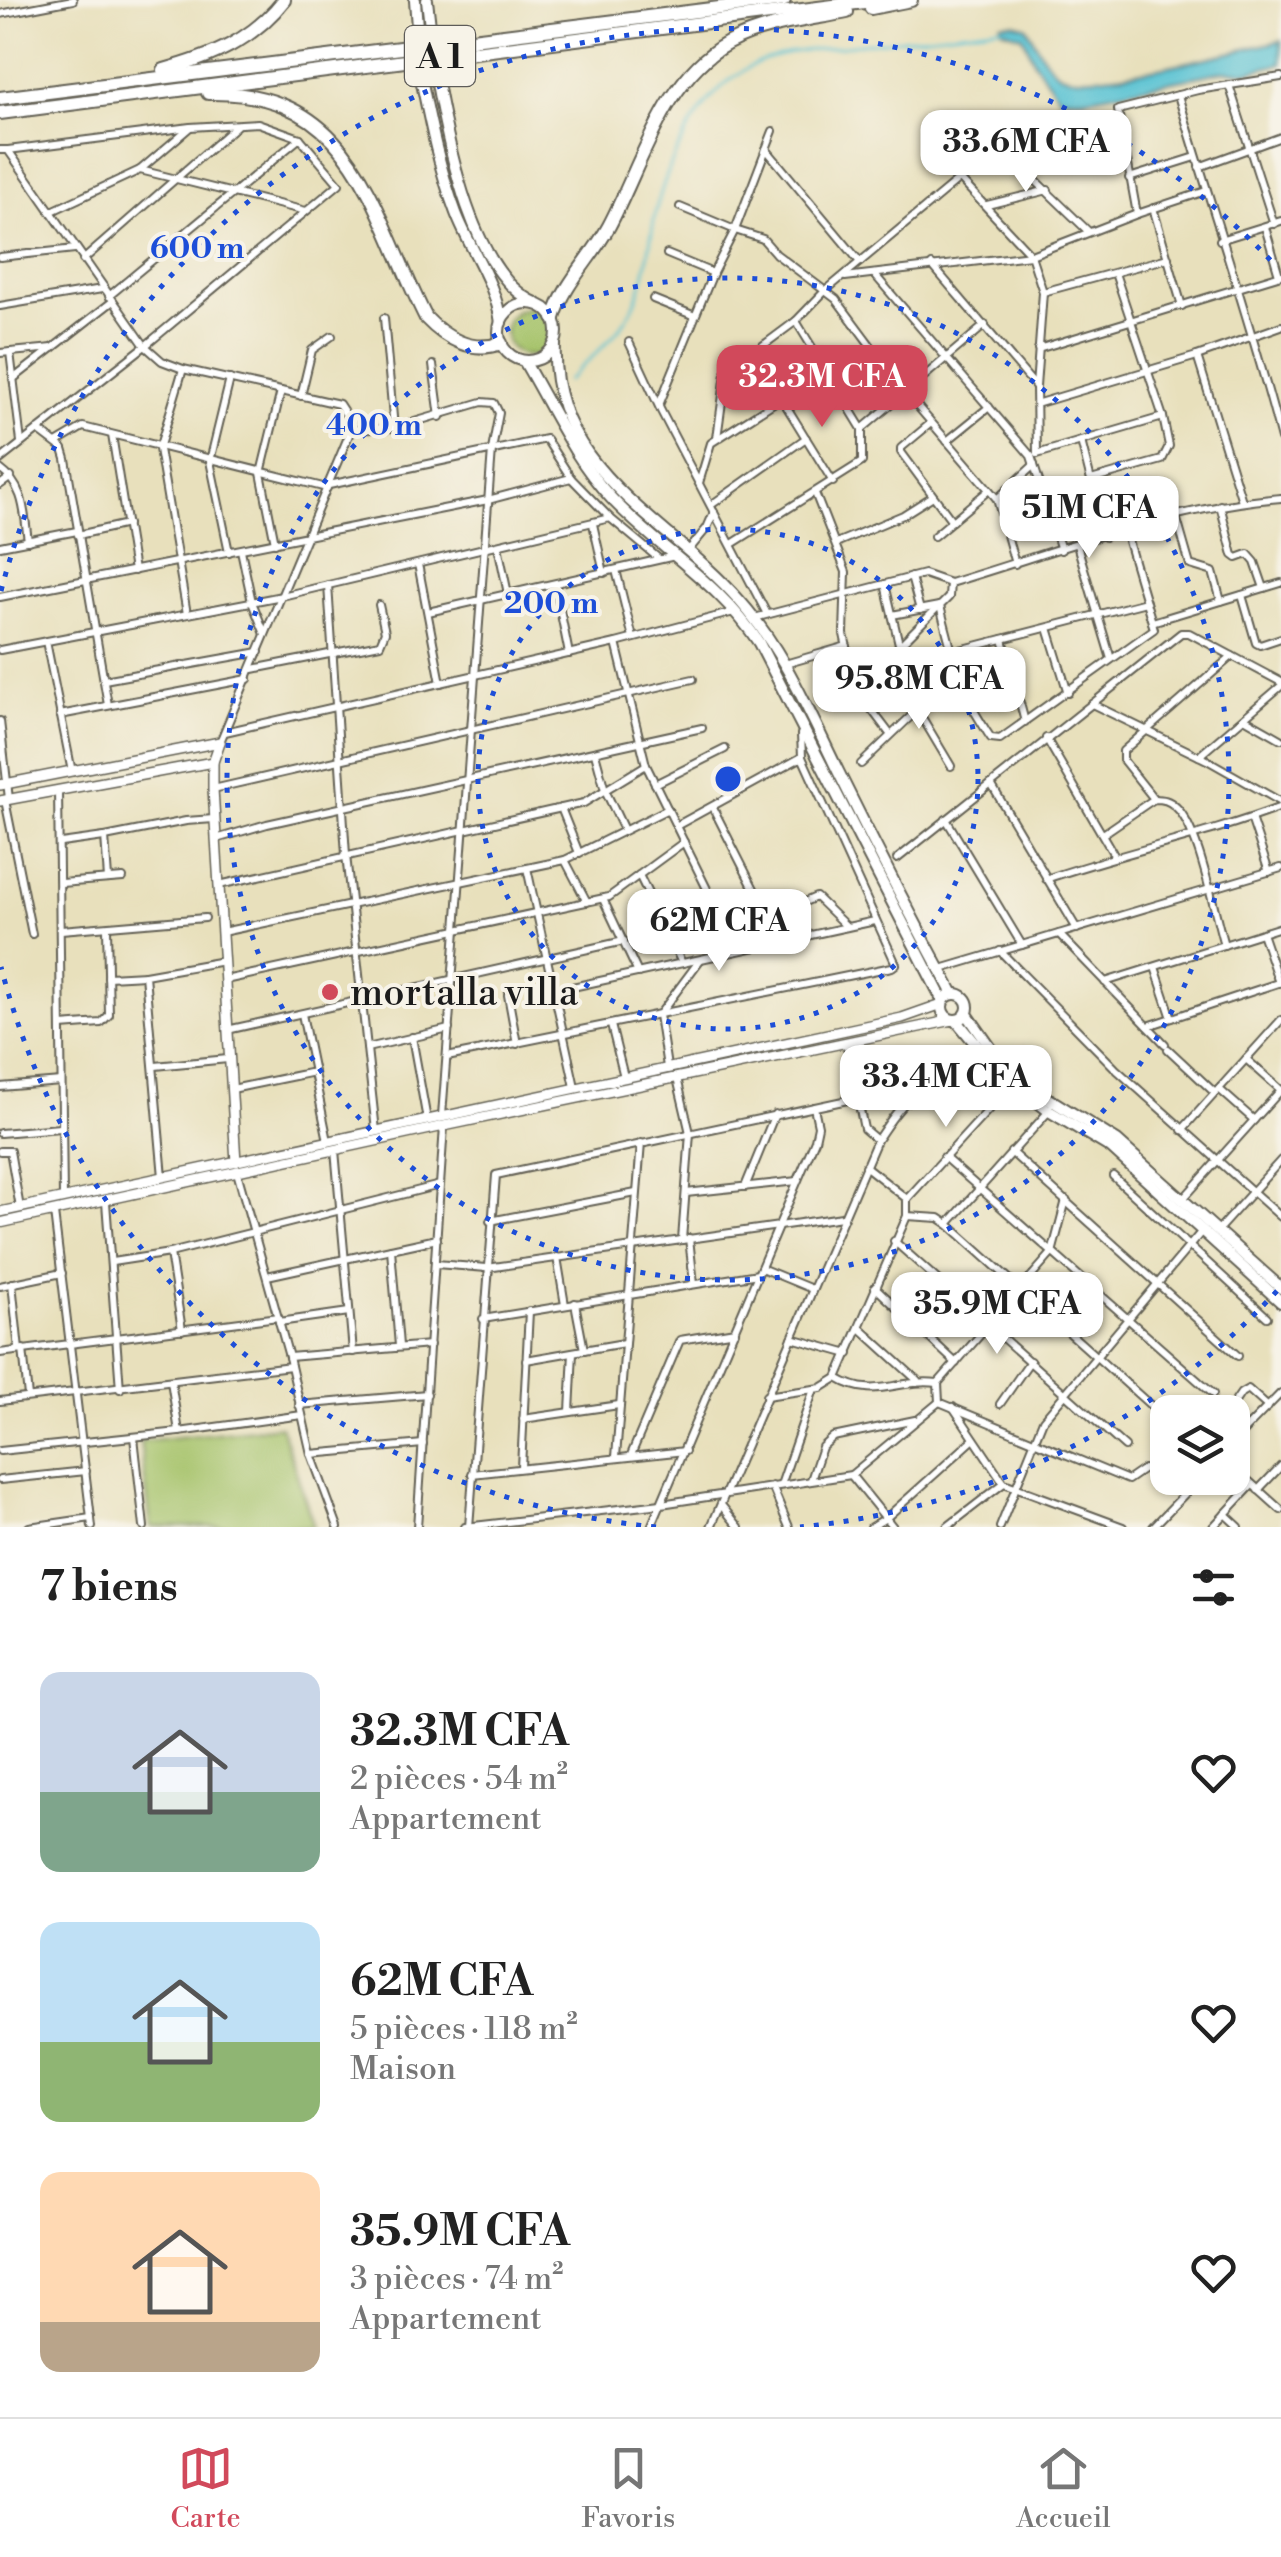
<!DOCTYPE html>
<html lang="fr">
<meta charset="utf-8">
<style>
:root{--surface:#fff;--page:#f6f6f6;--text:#222;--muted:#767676;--line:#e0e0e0;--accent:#d1495b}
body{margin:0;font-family:"Libre Bodoni",serif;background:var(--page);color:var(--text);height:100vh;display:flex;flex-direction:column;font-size:38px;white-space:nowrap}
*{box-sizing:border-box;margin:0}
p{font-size:32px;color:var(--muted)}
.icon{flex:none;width:55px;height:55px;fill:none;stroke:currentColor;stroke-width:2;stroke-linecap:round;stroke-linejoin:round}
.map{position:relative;height:1527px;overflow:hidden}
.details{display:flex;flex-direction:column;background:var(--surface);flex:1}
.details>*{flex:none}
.controls{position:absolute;left:1150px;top:1395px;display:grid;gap:20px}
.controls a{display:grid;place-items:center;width:100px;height:100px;border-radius:20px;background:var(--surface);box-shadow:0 2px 8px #0004;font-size:50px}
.price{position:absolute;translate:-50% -85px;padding:0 22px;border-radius:20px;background:#fff;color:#222;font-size:32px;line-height:65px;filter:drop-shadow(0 2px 5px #0008)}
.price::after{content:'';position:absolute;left:50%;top:60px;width:30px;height:22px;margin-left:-15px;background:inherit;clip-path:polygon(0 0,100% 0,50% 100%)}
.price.selected{background:var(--accent);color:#fff}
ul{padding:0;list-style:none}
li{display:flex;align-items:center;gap:30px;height:250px;padding:0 40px}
li span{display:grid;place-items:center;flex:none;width:280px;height:200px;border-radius:20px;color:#555}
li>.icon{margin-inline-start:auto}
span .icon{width:120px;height:120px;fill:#fffc;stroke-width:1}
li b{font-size:42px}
h2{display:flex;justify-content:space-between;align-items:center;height:120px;padding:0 40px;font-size:42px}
.tab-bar{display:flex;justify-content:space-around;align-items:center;height:140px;border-top:2px solid var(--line);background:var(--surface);font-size:28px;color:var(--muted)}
.tab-bar a{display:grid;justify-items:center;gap:5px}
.tab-bar .selected{color:var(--accent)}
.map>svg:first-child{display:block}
.green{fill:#a6c36a;stroke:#617043;stroke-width:2.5}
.water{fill:#58c2d3;stroke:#3a6f78;stroke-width:2.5}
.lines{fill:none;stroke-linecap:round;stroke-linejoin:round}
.stream{stroke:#58c2d3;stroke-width:2.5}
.street-casing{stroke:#636154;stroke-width:10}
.secondary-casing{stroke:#636154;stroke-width:12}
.primary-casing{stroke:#636154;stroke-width:14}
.highway-casing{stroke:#636154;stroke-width:16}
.street{stroke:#fff;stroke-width:6}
.secondary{stroke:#fff;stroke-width:9}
.primary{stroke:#fff;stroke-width:10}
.highway{stroke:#fff;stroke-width:12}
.primary-bridge-casing{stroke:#636154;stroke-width:14;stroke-linecap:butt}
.primary-bridge{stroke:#fff;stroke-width:10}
.ring{fill:none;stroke:#1d4ed8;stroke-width:5;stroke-dasharray:5 10}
.poi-dot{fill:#d1495b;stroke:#f7f3e8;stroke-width:4}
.labels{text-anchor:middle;stroke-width:8;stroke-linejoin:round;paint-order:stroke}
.shield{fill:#f7f3e8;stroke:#5e5c59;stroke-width:2.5}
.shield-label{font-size:35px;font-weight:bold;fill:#1c1c1c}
.poi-label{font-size:38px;fill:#1c1c1c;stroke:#f7f3e8;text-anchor:start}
.centre{fill:#1d4ed8;stroke:#f7f3e8;stroke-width:5}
.ring-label{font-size:30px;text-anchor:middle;font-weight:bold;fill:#1d4ed8;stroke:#f7f3e8;stroke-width:8;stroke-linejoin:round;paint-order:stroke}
</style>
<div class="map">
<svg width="1281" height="1527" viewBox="0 0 1281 1527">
<rect width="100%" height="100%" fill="#f7f3e8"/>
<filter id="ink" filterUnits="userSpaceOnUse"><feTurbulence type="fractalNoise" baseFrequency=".01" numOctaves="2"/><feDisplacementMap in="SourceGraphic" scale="20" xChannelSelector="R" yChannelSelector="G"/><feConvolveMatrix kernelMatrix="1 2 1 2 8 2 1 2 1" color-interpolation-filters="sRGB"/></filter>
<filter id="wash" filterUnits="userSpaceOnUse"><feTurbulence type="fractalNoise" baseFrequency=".0048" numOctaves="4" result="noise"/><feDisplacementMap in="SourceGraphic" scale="40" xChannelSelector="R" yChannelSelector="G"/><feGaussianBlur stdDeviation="2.25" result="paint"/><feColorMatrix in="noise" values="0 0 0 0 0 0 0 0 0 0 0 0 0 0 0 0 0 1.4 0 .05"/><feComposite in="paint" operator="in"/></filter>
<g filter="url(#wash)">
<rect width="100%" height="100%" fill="#e8e0bc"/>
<g class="green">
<circle cx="529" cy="332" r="24"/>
<polygon points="281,1426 314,1527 151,1527 140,1441"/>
</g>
<path class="water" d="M 1013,23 L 1026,26 C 1035,41 1043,61 1057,72 C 1083,92 1243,49 1281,41 L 1281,64 L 1248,72 L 1225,71 L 1081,99 L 1060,98 L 1034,62 L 1023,36 L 1002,29 L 1001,24 Z"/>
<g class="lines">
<path class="stream" d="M 567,381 C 589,359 620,335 633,307 C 649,275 649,236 658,202 C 671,156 697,102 738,74 C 755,62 774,57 794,52 L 1002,27"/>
</g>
</g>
<g filter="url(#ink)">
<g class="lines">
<defs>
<g id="street">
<polyline points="0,14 73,0"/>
<polyline points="1229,85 1274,224"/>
<path d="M 1178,95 C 1212,210 1251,323 1281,439"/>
<polyline points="766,149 773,131"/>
<polyline points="0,150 8,150 145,346 162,361 183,369 339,404 350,421 351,430 220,742"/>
<polyline points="1199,167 1281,137"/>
<polyline points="140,170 306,211"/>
<polyline points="1129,178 1196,157"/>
<polyline points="960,179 1031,255 1043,292 1036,387"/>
<polyline points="987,205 1048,190"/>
<polyline points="1153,208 1182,306"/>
<polyline points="50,212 140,170 189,128"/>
<polyline points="1137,214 1118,110 1198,90 1281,77"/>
<polyline points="1265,227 1279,275"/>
<polyline points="1220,240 1281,221"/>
<polyline points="667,254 713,273"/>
<polyline points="0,257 75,249"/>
<polyline points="83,260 236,126"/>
<polyline points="860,262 766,149 735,230 763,239 776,254 836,299 906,393 997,499 1015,564"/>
<polyline points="932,265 1036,387 1037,454"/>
<polyline points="874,274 1031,456 1061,550"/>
<polyline points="845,277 1031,255 1137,214 1206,191"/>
<polyline points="1043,292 1168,258"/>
<polyline points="109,296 300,138"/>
<polyline points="653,299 695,316"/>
<polyline points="0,306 102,289"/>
<polyline points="384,318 394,428"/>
<polyline points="629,342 661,411 767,614"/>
<polyline points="1038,349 1281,275"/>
<polyline points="10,352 21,442"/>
<polyline points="0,353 53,348"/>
<polyline points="1197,356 1242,501"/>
<polyline points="433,365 440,417"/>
<polyline points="183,369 159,449 187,614"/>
<polyline points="13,379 113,301"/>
<polyline points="301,396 312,350 332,336"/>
<polyline points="780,396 833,482"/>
<polyline points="1039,403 1197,356 1281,326"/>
<polyline points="659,405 713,273 735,230 680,207"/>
<polyline points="931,423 901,448 901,452 952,521"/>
<polyline points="862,429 796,321 824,292 987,156 1001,151 1007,153 1089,232"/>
<polyline points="38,430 63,449 66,459 108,705"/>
<polyline points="351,430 394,428 482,402 494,403 499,413 492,450 442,1116"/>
<polyline points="112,435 134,571"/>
<polyline points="717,438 726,373 796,321"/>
<polyline points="947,441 989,407"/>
<polyline points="1081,441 1105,537"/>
<polyline points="56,443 83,427 327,488"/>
<polyline points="1037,454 1163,417"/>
<polyline points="0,460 145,346 339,184 300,138 258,123 190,127 8,150"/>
<path d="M 0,469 C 25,487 24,512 28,541"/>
<polyline points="1091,480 1162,460 1169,446 1163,417 1115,273"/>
<polyline points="699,483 711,443 825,370"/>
<polyline points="0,485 11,477"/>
<polyline points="329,485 546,439 571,478 610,518 658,558"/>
<polyline points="815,493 846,572 844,634 856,689"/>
<polyline points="997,499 1034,465"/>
<polyline points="711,505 806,438"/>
<polyline points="1220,505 1233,555 1237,558 1248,554 1255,562 1264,588"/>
<polyline points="1176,516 1190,565 1213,572 1221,601"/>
<polyline points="593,524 604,573"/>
<polyline points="78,535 127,524"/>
<polyline points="934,536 989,490"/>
<polyline points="275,543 261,473 281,391"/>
<polyline points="836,543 903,515 933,496"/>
<polyline points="732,544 862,462 862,429 985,325"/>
<polyline points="1077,545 1111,659"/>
<polyline points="0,546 77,531"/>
<polyline points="498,546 508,594"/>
<polyline points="241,550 252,602 265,634"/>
<polyline points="688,551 707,528 714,512"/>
<polyline points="229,552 210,461 230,379"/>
<polyline points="418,564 441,683"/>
<polyline points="616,570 633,638"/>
<polyline points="911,577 920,610"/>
<polyline points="950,583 949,597 940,606 952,652 953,676 987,732 991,738 1000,739 1154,629 1125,531"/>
<polyline points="555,584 569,654"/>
<polyline points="885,584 899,644"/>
<polyline points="328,585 346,855 376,1131"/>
<polyline points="1242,595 1256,643 1260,645 1281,638"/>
<polyline points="0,597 488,500 571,478"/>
<polyline points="428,612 675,556"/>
<polyline points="892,615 939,606"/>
<path d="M 754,618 L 924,574 L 950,583 C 1057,551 1170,507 1281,498"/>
<polyline points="1152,622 1281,583"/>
<polyline points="1048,628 1068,693"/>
<polyline points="1003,639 1025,722"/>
<polyline points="46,641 72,772"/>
<polyline points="616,643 646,765 710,895 706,900 731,952"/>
<polyline points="0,650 282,596 610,518"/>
<polyline points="952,652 1146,602"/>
<polyline points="785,664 847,646"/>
<polyline points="253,669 380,644 385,632 379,605"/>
<polyline points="104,680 259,652"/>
<polyline points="1092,704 1207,760 1281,802"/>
<polyline points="917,709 951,766"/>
<polyline points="60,715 248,679"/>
<polyline points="1244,718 1281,739"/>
<polyline points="0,721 9,799"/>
<polyline points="225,732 616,643 734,612"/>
<polyline points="890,734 856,689 939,606"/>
<polyline points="1046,738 1114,855"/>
<polyline points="595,753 605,790 624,830"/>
<polyline points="1199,756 1281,686"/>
<polyline points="802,757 801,734 806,730"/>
<polyline points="861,764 953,676"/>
<polyline points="655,784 725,749"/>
<polyline points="991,784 1077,929"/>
<polyline points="213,789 693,679"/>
<polyline points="58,790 63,1198"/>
<polyline points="1154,799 1123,760 1123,751 1232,656"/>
<polyline points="5,800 32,934"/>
<polyline points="561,808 579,853"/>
<polyline points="713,808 781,942"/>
<polyline points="1251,818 1269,872"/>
<polyline points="946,819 1022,945"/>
<path d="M 1103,834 L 1154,799 C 1163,799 1169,800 1176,807 C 1199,828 1214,912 1224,945"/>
<polyline points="216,839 267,824 702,728"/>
<polyline points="61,843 104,837"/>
<polyline points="897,859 1181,633 1189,633 1281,682"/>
<polyline points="565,860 587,902"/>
<polyline points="527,868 575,1087"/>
<polyline points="639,875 682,963"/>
<polyline points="108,879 105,837 186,821 214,819"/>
<path d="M 1046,879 C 1124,852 1205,836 1281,807"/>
<polyline points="61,883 123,878"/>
<polyline points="219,885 584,803 646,765"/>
<polyline points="603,899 638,973"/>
<polyline points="768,918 816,897 847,927"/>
<polyline points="61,930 205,918"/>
<polyline points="222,932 565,860 668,809"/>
<polyline points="1262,933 1279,983"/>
<polyline points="1059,934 1165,1044"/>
<polyline points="1000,951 1115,1068"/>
<polyline points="1155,967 1172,1018"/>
<polyline points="941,969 1281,868"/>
<polyline points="108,977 145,975"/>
<polyline points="225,980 609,897 684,842"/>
<polyline points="1105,982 1281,927"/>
<polyline points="554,991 875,921"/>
<polyline points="508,995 517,1044"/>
<polyline points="302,1014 328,1141"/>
<polyline points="611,1025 624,1077"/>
<polyline points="61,1026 101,1023 109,1015 107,928"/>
<polyline points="1148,1026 1281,982"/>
<polyline points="227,1030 624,941"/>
<polyline points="412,1037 427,1120"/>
<polyline points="846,1042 864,1129 877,1140"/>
<polyline points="367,1048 449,1029"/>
<polyline points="1168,1049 1215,1093"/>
<polyline points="447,1057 892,967 896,964 802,757 676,826"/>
<polyline points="1246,1059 1281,1090"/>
<polyline points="155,1066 228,1059"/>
<polyline points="667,1067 659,1015 700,960"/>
<polyline points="1117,1070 1281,1217"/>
<polyline points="677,1078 690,1133 682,1240"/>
<polyline points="0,1087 61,1082"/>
<polyline points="232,1089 314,1072"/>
<polyline points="1219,1089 1254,1120"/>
<polyline points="1182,1130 1281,1020"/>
<polyline points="0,1133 60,1128"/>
<polyline points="335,1150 353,1352"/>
<polyline points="0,1151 10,1151 20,1208"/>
<polyline points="1011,1152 1238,1356"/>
<polyline points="944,1157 1213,1394"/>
<polyline points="865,1166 907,1199"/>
<polyline points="237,1172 289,1357 311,1454 338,1527"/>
<polyline points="1113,1176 1267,1317"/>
<polyline points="163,1177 145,975 224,961"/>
<polyline points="745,1187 775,1114"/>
<polyline points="686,1193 797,1181"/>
<polyline points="1183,1199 1281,1090"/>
<polyline points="106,1202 120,1389"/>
<polyline points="54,1213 92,1527"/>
<polyline points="907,1216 939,1218 948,1224 1049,1111"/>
<polyline points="490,1221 636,1193"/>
<polyline points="948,1224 1168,1421"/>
<polyline points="1218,1230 1281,1160"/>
<polyline points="689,1238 694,1284"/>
<polyline points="894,1241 1125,1447"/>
<polyline points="391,1249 399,1346"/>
<polyline points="170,1253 182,1330"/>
<polyline points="557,1257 565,1305"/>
<polyline points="112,1262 170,1253 440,1185"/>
<polyline points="436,1264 487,1268 842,1217"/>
<polyline points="761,1268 812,1289"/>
<polyline points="267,1276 437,1239"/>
<polyline points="12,1283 19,1350"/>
<polyline points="0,1286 62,1273"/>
<polyline points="875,1287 956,1363"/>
<polyline points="575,1303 584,1350"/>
<polyline points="483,1319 758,1274"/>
<polyline points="279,1322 349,1312"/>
<polyline points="861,1329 917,1380"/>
<polyline points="1067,1330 1099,1293"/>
<polyline points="792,1338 849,1354"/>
<polyline points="23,1349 28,1397"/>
<polyline points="0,1353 278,1317"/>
<polyline points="289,1357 430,1345"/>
<polyline points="526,1360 624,1343"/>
<path d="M 837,1378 C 875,1401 897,1378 938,1383"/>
<polyline points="171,1381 179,1432"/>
<polyline points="766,1396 821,1388 837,1378 907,1216 907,1199 1012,1084"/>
<polyline points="0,1401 291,1366"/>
<polyline points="939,1402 1128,1480 1144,1469 1168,1476"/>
<polyline points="939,1402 938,1383 1052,1253 1066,1200"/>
<polyline points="1000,1404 1030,1361"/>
<polyline points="299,1405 427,1394"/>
<polyline points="953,1407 1004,1483 1123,1527"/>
<polyline points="570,1412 573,1352"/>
<polyline points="1228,1412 1241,1393 1248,1389 1268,1407"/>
<polyline points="523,1419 619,1405"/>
<polyline points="134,1437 144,1527"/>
<polyline points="1232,1443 1281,1393"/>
<polyline points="0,1451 179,1432 302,1415"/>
<polyline points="311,1454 423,1444"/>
<polyline points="631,1455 680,1340 735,1331"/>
<polyline points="616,1457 641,1143"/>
<polyline points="1232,1466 1281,1510"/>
<polyline points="521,1467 529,1311"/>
<polyline points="472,1474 685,1451"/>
<polyline points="851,1475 893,1527"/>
<polyline points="1170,1478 1191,1487"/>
<polyline points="0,1480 86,1471"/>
<polyline points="811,1480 822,1447 833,1437 915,1420"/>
<polyline points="781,1485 814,1389"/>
<polyline points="772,1486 789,1527"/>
<polyline points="1258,1490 1281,1466"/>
<polyline points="721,1505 739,1527"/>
<polyline points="1225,1514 1239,1527"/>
<polyline points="29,1527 91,1518"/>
<polyline points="417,1527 444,1126"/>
<polyline points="465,1527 661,1504 851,1475 939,1402"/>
<polyline points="469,1527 496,1175 857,1098 891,1093 906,1102"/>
<polyline points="651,1527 815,1140 818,1126 814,1107"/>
<path d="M 711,1527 L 877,1140 C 886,1127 895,1112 906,1102 C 930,1080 968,1078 997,1073"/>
<polyline points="871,1527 886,1518 974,1439"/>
<polyline points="947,1527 1004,1483"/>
<polyline points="1000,1527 1043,1420 1202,1231"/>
<polyline points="1153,1527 1200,1478"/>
<polyline points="1213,1527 1252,1485"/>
</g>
<g id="secondary">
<polyline points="220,742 213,762 213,789 236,1162"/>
<polyline points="0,785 220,742"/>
<polyline points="0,801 213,762"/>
<polyline points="0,1212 902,1018 942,1004"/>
<polyline points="0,1223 444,1126 953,1020"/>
</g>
<g id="primary">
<polyline points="415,0 417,27"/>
<polyline points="427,0 430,26"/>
<path d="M 422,83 C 431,127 440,171 456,213 C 470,250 496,283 501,323"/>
<path d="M 437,83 C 448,144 473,276 536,303"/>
<circle cx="528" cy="332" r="29"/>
<path d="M 555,345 C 549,470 669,520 739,600 C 783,649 809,712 838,771 C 875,846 913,920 953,994"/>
<path d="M 524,361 C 552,408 573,457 611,498 C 659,549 720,583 759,643 L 943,1001"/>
<circle cx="955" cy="1007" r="13"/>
<polyline points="967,1014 995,1054 1012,1071 1038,1092 1117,1141 1281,1288"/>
<polyline points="956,1020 999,1072 1049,1111 1111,1148 1281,1302"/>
</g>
<g id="highway">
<polyline points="871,8 911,0"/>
<path d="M 164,70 C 212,57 253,40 284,0"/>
<path d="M 208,93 C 356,90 372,212 426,318 C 445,338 472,354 501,343"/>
<polyline points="0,98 784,0"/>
<polyline points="0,113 880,0"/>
<path d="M 554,318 C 564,283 592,258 609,226 C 641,166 664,78 728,43 C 764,24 807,20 847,12"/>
</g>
</defs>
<use href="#street" class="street-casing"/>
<use href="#secondary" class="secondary-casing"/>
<use href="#primary" class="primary-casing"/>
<use href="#highway" class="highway-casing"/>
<use href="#street" class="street"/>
<use href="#secondary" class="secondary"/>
<use href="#primary" class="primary"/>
<use href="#highway" class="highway"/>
<defs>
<g id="primary-bridge">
<polyline points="430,26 437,83"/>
<polyline points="417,27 422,83"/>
</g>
</defs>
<use href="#primary-bridge" class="primary-bridge-casing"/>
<use href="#primary-bridge" class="primary-bridge"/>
</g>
</g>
<g class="ring">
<circle cx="728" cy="779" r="250"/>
<circle cx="728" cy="779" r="501"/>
<path d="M1277 1291A751 751 0 0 1 800 1527M656 1527A751 751 0 0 1 1 967M1 591A751 751 0 0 1 1277 267"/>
</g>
<circle class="poi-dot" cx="330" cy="992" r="10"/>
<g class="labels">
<rect class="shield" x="405" y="26" width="70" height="60" rx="8"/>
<g class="shield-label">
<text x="440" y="68">A 1</text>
</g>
<g class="poi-label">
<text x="350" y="1005">mortalla villa</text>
</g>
</g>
<circle cx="728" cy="779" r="15" class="centre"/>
<g class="ring-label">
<text x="197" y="258">600 m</text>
<text x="374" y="435">400 m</text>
<text x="551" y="613">200 m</text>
</g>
</svg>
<div class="controls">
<a><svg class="icon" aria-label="layers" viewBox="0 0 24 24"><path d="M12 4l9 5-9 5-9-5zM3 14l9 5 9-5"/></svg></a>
</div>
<b class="price" style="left:1026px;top:195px">33.6M CFA</b>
<b class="price selected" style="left:822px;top:430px">32.3M CFA</b>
<b class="price" style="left:1089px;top:561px">51M CFA</b>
<b class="price" style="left:919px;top:732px">95.8M CFA</b>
<b class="price" style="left:719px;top:974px">62M CFA</b>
<b class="price" style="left:946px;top:1130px">33.4M CFA</b>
<b class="price" style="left:997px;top:1357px">35.9M CFA</b>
</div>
<section class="details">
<h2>7 biens<svg class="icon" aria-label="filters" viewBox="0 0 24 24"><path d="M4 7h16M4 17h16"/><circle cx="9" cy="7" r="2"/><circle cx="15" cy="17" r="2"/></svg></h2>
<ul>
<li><span style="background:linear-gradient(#c9d6e8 60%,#7fa58c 0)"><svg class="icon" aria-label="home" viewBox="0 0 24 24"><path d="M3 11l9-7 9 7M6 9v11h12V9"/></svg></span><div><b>32.3M CFA</b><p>2 pièces · 54 m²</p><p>Appartement</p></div><svg class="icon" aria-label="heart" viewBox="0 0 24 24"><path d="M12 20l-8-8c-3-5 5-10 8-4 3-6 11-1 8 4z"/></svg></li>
<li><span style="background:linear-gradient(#bfe0f5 60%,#8fb573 0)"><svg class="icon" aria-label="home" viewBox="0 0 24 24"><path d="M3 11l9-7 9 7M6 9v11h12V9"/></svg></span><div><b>62M CFA</b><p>5 pièces · 118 m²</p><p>Maison</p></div><svg class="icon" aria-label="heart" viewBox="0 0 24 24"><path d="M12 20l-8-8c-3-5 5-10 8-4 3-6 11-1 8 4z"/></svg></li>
<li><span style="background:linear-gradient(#ffd9b3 75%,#b9a48a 0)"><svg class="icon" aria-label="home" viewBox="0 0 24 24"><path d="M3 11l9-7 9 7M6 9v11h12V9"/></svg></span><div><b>35.9M CFA</b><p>3 pièces · 74 m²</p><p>Appartement</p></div><svg class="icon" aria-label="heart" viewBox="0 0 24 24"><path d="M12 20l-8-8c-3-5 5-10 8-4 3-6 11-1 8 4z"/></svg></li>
</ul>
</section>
<nav class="tab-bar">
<a class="selected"><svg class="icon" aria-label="map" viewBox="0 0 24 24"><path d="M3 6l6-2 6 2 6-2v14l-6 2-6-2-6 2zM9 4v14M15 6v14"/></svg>Carte</a>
<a><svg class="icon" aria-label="saved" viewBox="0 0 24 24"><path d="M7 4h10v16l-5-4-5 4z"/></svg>Favoris</a>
<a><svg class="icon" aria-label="home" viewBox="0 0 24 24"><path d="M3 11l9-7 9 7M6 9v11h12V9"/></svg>Accueil</a>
</nav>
